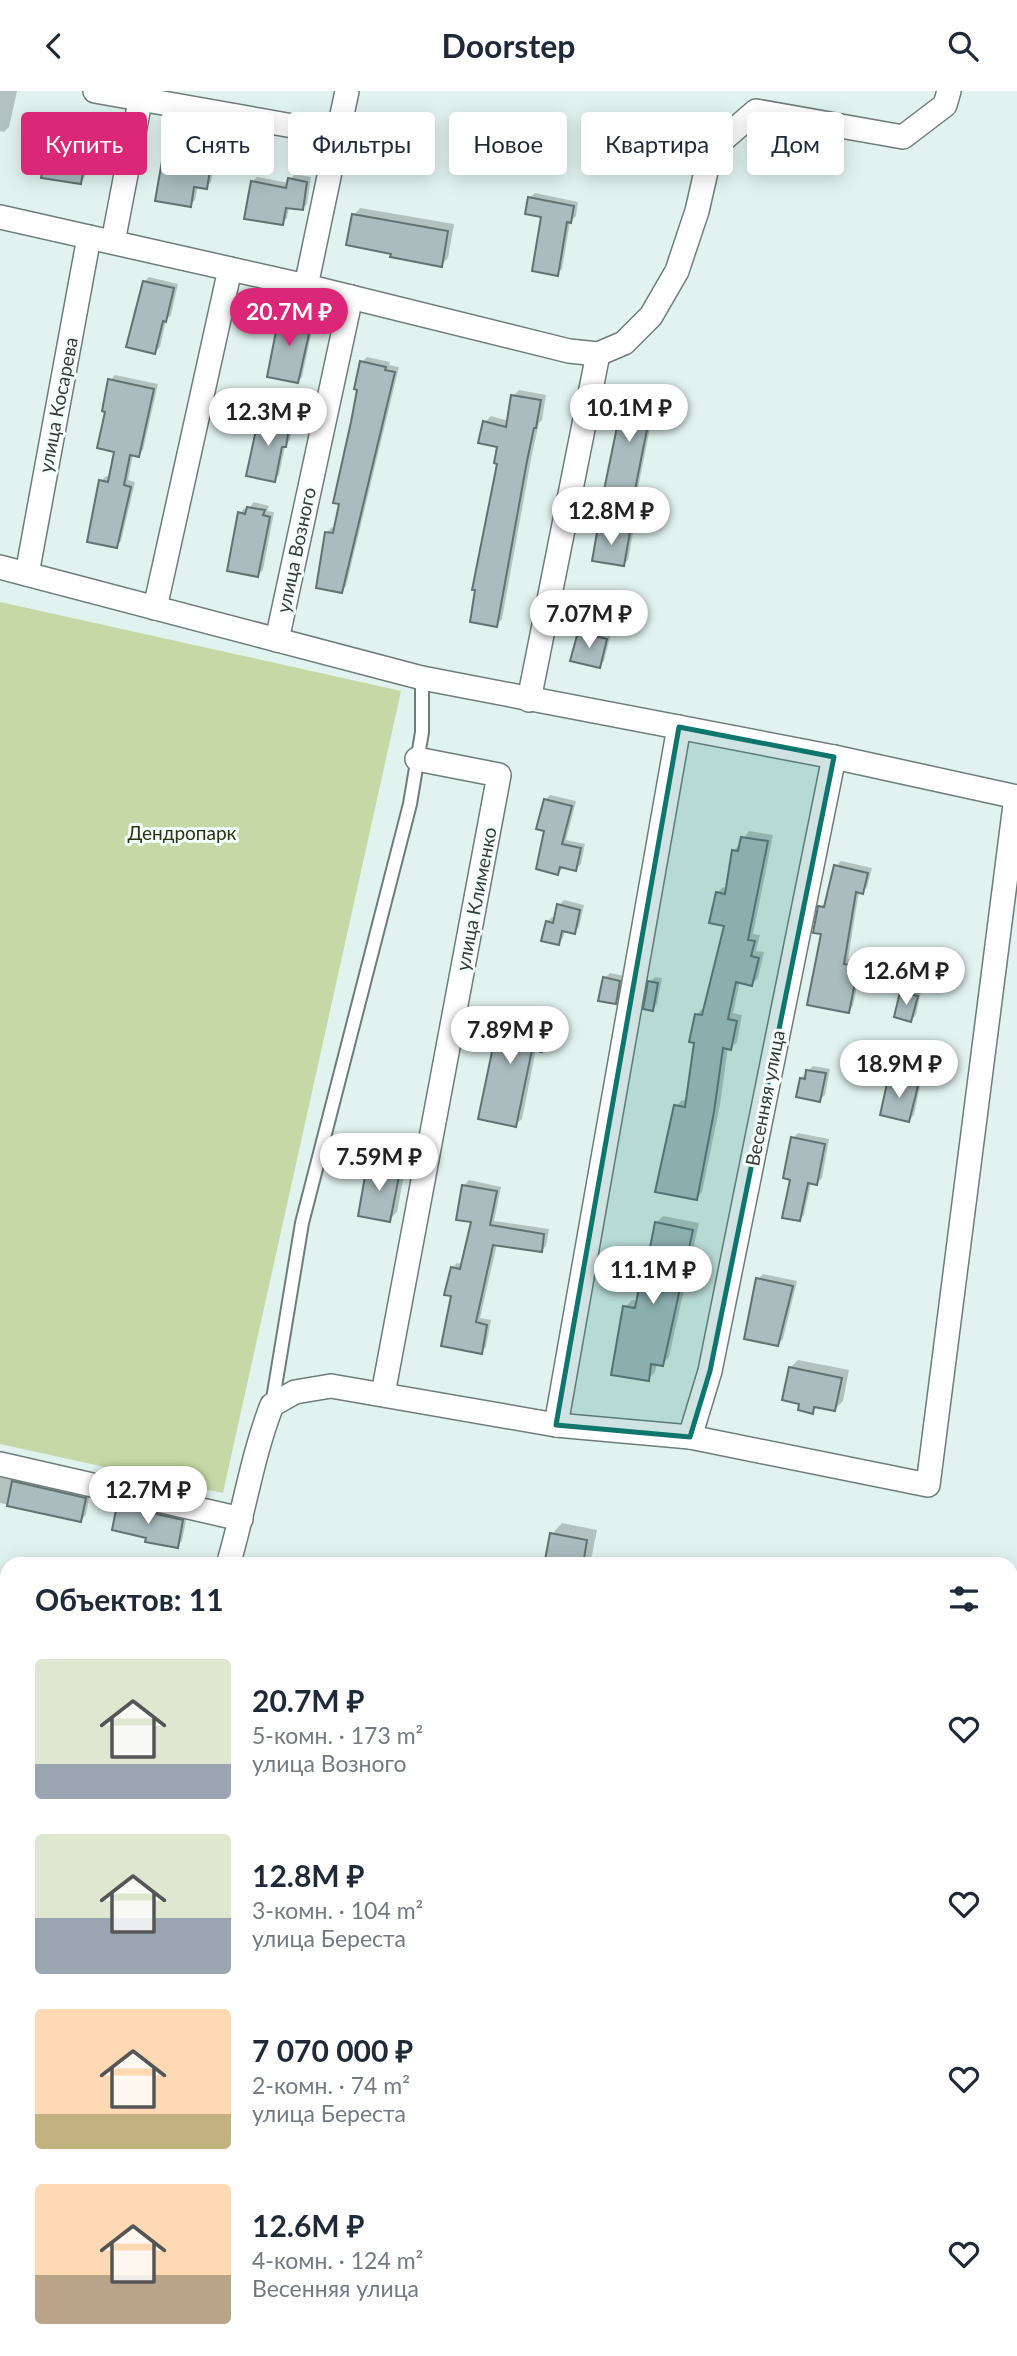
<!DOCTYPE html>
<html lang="ru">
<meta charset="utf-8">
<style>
:root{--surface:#fff;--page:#f2f2f3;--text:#1f2937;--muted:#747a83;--accent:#db2777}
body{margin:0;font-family:Lato,sans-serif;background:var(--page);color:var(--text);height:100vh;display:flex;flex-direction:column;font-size:26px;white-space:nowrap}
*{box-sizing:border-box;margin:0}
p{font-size:23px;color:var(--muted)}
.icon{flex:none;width:38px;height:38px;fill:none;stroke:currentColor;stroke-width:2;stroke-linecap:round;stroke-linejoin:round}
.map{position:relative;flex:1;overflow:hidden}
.sheet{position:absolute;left:0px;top:1466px;width:1018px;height:800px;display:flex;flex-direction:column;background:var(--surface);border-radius:21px 21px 0 0;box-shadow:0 4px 18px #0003}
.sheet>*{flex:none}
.guide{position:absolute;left:21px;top:21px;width:976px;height:63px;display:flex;gap:14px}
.price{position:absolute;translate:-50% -60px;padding:0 16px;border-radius:24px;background:#fff;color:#222;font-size:23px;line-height:46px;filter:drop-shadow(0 2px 4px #0008)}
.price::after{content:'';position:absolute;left:50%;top:42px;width:21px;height:16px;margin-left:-10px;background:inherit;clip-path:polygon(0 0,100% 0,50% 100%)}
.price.current{background:var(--accent);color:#fff}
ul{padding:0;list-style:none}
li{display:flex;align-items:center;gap:21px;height:175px;padding:0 35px}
li span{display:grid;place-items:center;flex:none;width:196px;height:140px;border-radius:7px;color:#555}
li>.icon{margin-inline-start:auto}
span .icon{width:84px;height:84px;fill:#fffc;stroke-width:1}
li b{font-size:30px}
h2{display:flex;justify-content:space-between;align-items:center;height:84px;padding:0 35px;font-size:30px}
.tag{padding:0 24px;border-radius:7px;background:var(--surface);box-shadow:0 4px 18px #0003;font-size:24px;line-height:63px}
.tag.current{background:var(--accent);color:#fff}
header{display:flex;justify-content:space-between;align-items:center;height:91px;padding:0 35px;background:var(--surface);font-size:32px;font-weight:700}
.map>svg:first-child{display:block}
.green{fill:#c5d8a5}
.shadow{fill:#0003}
.building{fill:#abbcbe;stroke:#627273;stroke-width:2}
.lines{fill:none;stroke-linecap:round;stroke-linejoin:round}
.lane-casing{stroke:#6d7d78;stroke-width:16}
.street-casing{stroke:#6d7d78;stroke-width:26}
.lane{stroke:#fff;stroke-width:12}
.street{stroke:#fff;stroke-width:23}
.marked{fill:#0f766e;fill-opacity:0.2;stroke:#0f766e;stroke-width:5;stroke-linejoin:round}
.labels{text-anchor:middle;stroke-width:6;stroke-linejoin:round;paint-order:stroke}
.street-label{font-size:19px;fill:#353c3a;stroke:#f4fffc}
.park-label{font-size:19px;fill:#293310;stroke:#f4fffc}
</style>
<header><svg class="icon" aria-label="back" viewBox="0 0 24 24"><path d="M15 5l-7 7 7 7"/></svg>Doorstep<svg class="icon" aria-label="search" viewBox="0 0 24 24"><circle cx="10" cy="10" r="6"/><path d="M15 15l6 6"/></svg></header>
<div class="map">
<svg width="1017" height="2265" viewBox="0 0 1017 2265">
<rect width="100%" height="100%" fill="#e2f3ef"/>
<polygon class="green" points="0,511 401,600 223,1402 0,1353"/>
<g class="shadow">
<polygon points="0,0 17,0 9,36 4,41 0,40"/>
<polygon points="56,38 93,44 85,86 80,91 51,43"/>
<polygon points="169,66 214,75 211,91 206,96 198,95 195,109 190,114 164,71"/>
<polygon points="294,83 311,86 307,113 302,118 289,116 287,127 282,132 252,91 257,86 289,92"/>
<polygon points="535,102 578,111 576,125 570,131 562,178 557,183 543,125 529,107"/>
<polygon points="360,117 454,133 448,167 441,174 393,161 354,124"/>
<polygon points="149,186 178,193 171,224 166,229 160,256 155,261 144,191"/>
<polygon points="294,217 309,220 307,229 314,230 302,286 297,291 280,226"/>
<polygon points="367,266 390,271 389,274 399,276 346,495 341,500 327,441 332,436 336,437 362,271"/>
<polygon points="115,284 158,293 143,359 138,364 133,363 128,389 135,391 121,450 116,455 101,390 106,385 111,386 116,359 107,320 110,289"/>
<polygon points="631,293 658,298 637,402 632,407 626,298"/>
<polygon points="519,299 546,304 542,329 539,332 532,363 502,528 496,534 499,355 485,331 491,325 509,330 513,305"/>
<polygon points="266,321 294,327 290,349 285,355 279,384 274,389 261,326"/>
<polygon points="254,411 269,415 267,420 274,421 263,479 258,484 240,422 245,417 248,418"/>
<polygon points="604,432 634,437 628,469 623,474 599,437"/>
<polygon points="584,537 611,543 604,570 599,575 579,542"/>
<polygon points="550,704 576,710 566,749 585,753 581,773 576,778 563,777 558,782 546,739 545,709"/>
<polygon points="749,740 773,744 753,843 760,844 756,860 764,861 758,887 752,893 740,890 733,922 742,924 737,951 731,957 728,956 720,1014 702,1101 696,1108 676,1015 682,1009 687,1010 696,950 697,923 703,917 705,918 726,834 717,802 723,796 727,797 734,760"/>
<polygon points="841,770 872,777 867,796 862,801 859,800 848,868 862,871 853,915 848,920 823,841 820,816 827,812 836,775"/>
<polygon points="564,809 584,814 579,836 574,841 565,839 563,847 558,852 547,831 552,826 556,827 559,814"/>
<polygon points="610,882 624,885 620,906 615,911 605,887"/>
<polygon points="655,886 662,887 657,913 652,918 650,891"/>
<polygon points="907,897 921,900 916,924 911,929 902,902"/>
<polygon points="504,915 553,925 548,952 541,959 536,958 522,1028 515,1034 496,950 498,922"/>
<polygon points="813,975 830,978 825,1004 819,1009 801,987"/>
<polygon points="894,984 921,990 914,1024 909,1029 889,989"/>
<polygon points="798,1042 829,1048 822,1087 817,1092 811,1091 804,1124 799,1129 793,1087 793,1047"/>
<polygon points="377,1067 406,1073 397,1121 389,1129 369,1075"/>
<polygon points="469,1089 501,1096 494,1130 549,1138 546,1155 541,1160 497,1153 480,1227 491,1229 486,1256 481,1261 453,1204 452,1177 457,1172 463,1173 473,1130 464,1094"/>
<polygon points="663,1125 699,1132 669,1266 662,1273 657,1272 655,1281 648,1288 625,1216 632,1209 638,1210 640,1198 645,1194 656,1132"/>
<polygon points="763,1183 797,1190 783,1248 778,1253 758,1188"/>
<polygon points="798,1269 849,1279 843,1310 835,1318 818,1315 812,1321 801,1311 790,1277"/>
<polygon points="0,1381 90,1402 86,1424 81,1429 0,1412"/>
<polygon points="123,1410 187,1424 182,1450 177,1455 148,1445 119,1415"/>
<polygon points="562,1432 597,1439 590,1474 546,1474 552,1443"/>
<polygon points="0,1622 7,1623 7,1665 0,1664"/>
<polygon points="0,1739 7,1740 7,1790 0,1788"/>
<polygon points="0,1957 7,1958 7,1990 0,1988"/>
<polygon points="1012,2132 1017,2133 1017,2177 1012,2176"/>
<polygon points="91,2259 103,2259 106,2265 80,2265"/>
</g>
<g class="building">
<polygon points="49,42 89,48 81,93 41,87"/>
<polygon points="162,70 210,79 207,98 194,96 191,116 155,110"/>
<polygon points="288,87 307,91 303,119 286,117 283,134 244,128 251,90 286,97"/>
<polygon points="528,106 574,115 571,132 567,131 558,185 532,180 541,126 525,123"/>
<polygon points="352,123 448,140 442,176 390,166 391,163 346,154"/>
<polygon points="143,190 174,197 166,231 163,230 155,263 126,256"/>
<polygon points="287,221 305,224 303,233 311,234 298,292 267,286 279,225 286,227"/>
<polygon points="360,270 386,276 385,279 395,281 342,502 316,497 325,441 333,442 339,413 333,412 351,331 357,299 354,298"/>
<polygon points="108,288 154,298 139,366 130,364 124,394 131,396 117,457 87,451 99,389 108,391 114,361 97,357 105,321 102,320"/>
<polygon points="625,297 654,303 633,409 603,404"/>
<polygon points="511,304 541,309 536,337 534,337 527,370 497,536 470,531 475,499 472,499 497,373 494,372 497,356 478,352 483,330 506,336"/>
<polygon points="259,325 290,331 286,356 282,356 275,391 246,385"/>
<polygon points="247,416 265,419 263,424 270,426 258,486 227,480 238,421 245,423"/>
<polygon points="598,436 630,441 624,475 592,470"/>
<polygon points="578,541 607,548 600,577 570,570"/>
<polygon points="544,708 572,715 562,753 581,757 576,780 560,776 558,784 536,778 544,740 536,738"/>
<polygon points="741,746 768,750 748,849 755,850 751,865 759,867 752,895 736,891 728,928 737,930 731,959 723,957 714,1021 697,1109 655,1101 674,1014 685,1016 694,952 689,951 695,923 702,924 724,835 709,832 716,801 725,803 732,759 738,760"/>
<polygon points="834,774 868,782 863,803 856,801 844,873 858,876 849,922 807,914 821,843 813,842 818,815 824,816"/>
<polygon points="557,813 580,819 575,843 562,840 559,854 541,850 546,830 553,832"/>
<polygon points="603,886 620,890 616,913 598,910"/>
<polygon points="648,890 658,892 653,920 643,918"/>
<polygon points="900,901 918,905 911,931 894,926"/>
<polygon points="496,921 548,931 542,961 532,959 516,1036 478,1028 494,951 490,950"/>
<polygon points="806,979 826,982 820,1011 796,1006 800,987 805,988"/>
<polygon points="888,988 918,995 909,1031 880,1024"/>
<polygon points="791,1046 825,1053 817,1094 808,1092 800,1130 782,1127 790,1089 783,1087"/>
<polygon points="367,1074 400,1080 390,1131 358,1125"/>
<polygon points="462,1094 497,1100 490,1134 544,1143 542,1161 493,1154 476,1231 487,1234 482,1263 441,1255 451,1205 444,1204 451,1176 460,1178 471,1131 456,1129"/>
<polygon points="655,1131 693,1139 663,1275 651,1273 649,1290 611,1284 623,1215 635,1217 639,1197 642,1198"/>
<polygon points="756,1187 793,1195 778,1255 744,1248"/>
<polygon points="789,1276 842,1287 835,1320 814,1316 813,1323 798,1319 799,1313 782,1309"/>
<polygon points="12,1390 86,1407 81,1431 7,1415"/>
<polygon points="117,1414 183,1429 178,1457 145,1451 146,1447 112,1439"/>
<polygon points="550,1442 587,1449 583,1474 544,1474"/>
</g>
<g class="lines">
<defs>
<g id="lane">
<polyline points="272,1314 302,1132 410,713 422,641 422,587"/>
<polyline points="0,1538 7,1539"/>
</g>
<g id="street">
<polyline points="95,0 338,43"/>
<polyline points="0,126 306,195 569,260 598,263 624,252 651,225 677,180 697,120 711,59 756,20 903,46 945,14 949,0"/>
<polyline points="113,151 142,0"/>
<polyline points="306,195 347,0"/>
<polyline points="0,476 422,587 834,666 1017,706"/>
<polyline points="27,483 89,146"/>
<polyline points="155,517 230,178"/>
<polyline points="277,549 351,206"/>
<polyline points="529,609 598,263"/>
<polyline points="383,1303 499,684 417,668"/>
<polyline points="556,1334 679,636"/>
<polyline points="690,1346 710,1280 834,666"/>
<polyline points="0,1373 241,1428"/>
<path d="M 228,1474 C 244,1421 252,1365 272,1314 L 295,1301 L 331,1295 L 556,1334 L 690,1346 L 928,1394 L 1016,706"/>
<polyline points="0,1729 7,1730"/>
<polyline points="0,2106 7,2108"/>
<polyline points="715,2259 740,2265"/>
<polyline points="223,2265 224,2259"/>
<polyline points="996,2265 1006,2259"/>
</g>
</defs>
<use href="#lane" class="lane-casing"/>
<use href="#street" class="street-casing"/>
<use href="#lane" class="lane"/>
<use href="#street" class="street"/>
</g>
<path class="marked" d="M 679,636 L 834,666 L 710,1280 L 690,1346 L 556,1334 Z"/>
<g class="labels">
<g class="street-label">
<text transform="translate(58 314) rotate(-79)" y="7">улица Косарева</text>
<text transform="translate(296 459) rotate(-78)" y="7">улица Возного</text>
<text transform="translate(476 808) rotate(-79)" y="7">улица Клименко</text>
<text transform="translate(765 1007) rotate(-79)" y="7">Весенняя улица</text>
</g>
<g class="park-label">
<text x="182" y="749">Дендропарк</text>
</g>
</g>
</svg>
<b class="price current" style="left:289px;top:257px">20.7M ₽</b>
<b class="price" style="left:629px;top:353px">10.1M ₽</b>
<b class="price" style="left:268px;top:357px">12.3M ₽</b>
<b class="price" style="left:611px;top:456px">12.8M ₽</b>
<b class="price" style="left:589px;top:559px">7.07M ₽</b>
<b class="price" style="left:906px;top:916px">12.6M ₽</b>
<b class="price" style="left:510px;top:975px">7.89M ₽</b>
<b class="price" style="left:899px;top:1009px">18.9M ₽</b>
<b class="price" style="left:379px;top:1102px">7.59M ₽</b>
<b class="price" style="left:653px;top:1215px">11.1M ₽</b>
<b class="price" style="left:148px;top:1435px">12.7M ₽</b>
<div class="guide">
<a class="tag current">Купить</a>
<a class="tag">Снять</a>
<a class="tag">Фильтры</a>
<a class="tag">Новое</a>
<a class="tag">Квартира</a>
<a class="tag">Дом</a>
</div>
<section class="sheet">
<h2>Объектов: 11<svg class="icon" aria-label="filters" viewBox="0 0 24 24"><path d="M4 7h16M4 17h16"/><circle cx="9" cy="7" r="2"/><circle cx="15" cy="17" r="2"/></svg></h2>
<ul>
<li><span style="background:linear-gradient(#dfe7d0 75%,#9aa5b1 0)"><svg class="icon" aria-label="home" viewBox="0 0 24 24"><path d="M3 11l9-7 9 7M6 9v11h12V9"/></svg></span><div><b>20.7M ₽</b><p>5-комн. · 173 m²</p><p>улица Возного</p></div><svg class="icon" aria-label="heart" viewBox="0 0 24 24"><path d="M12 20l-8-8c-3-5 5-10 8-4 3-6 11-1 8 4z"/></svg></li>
<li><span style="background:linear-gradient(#dfe7d0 60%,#9aa5b1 0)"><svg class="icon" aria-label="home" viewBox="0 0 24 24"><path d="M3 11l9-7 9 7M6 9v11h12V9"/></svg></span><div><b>12.8M ₽</b><p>3-комн. · 104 m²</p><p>улица Береста</p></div><svg class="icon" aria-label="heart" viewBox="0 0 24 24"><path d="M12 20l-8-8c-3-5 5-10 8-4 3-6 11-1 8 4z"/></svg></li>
<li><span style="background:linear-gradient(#ffd9b3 75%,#c2b280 0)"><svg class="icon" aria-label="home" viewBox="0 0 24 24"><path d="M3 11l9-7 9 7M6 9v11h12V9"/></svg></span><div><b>7 070 000 ₽</b><p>2-комн. · 74 m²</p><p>улица Береста</p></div><svg class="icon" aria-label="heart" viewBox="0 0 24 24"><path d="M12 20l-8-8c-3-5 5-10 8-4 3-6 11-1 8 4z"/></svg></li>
<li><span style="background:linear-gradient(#ffd9b3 65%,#b9a48a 0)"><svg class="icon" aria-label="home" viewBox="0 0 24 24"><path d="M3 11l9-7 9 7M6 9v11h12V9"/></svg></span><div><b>12.6M ₽</b><p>4-комн. · 124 m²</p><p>Весенняя улица</p></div><svg class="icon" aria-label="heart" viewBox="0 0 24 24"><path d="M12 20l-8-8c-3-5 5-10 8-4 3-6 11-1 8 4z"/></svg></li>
</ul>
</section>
</div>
